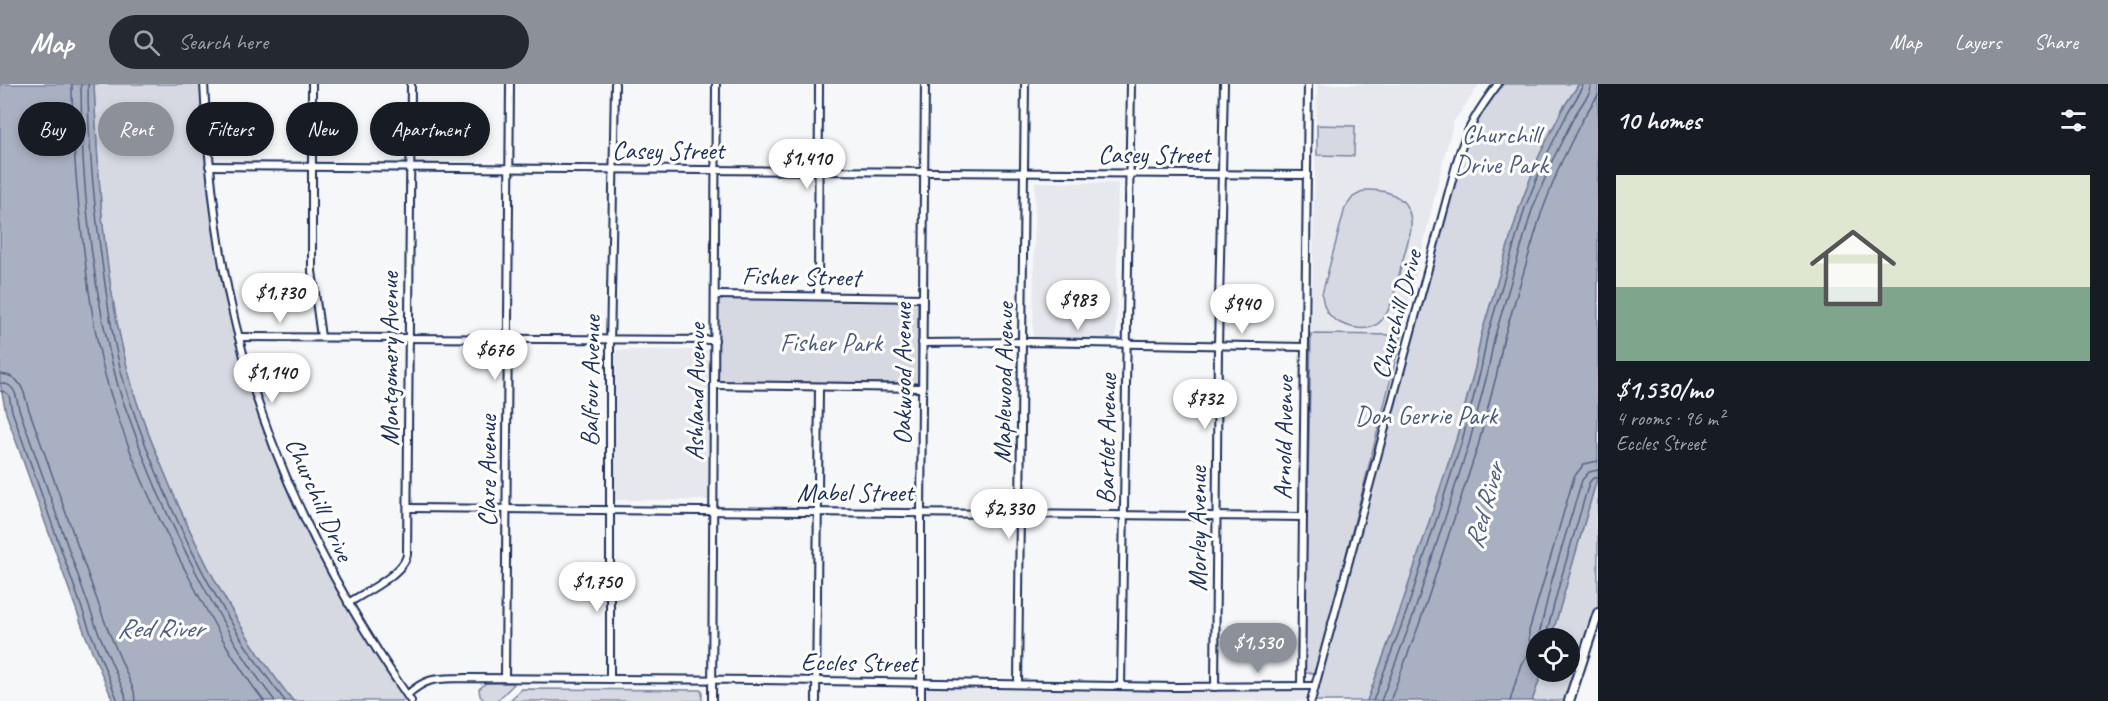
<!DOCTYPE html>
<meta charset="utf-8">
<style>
:root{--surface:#171b24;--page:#242831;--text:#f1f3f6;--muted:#9ea1a6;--line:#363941;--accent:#8c9099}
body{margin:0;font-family:Caveat,sans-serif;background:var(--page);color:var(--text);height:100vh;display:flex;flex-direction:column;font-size:22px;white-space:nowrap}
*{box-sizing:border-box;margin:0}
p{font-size:20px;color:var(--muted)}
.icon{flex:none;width:33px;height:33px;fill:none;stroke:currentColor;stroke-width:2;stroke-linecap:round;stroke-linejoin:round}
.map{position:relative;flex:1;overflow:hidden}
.drawer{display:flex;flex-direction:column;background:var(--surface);width:510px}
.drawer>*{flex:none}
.top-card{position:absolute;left:18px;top:18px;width:570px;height:54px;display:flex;gap:12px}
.tools{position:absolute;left:1526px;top:544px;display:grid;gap:12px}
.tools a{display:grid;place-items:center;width:54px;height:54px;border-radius:50%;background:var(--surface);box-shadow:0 3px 9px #0003;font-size:30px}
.price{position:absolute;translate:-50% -51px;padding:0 14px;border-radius:21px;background:#fff;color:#222;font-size:20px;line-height:39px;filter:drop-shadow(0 2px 3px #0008)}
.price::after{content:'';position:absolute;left:50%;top:36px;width:18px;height:14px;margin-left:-9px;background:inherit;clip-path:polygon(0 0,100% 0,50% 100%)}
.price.active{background:var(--accent);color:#fff}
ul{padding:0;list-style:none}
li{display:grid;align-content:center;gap:12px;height:318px;padding:0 18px}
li+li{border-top:2px solid var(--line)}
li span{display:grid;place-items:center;height:186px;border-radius:0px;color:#555}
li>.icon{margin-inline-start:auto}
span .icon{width:108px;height:108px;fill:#fffc;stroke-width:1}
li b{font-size:26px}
h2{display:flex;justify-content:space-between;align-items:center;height:72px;padding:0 18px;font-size:26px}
.pill{padding:0 21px;border-radius:27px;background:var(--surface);box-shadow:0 3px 9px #0003;font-size:21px;line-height:54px}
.pill.active{background:var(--accent);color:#fff}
header{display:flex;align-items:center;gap:36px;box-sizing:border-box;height:84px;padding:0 30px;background:var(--accent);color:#fff}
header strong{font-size:28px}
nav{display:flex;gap:33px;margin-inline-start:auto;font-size:21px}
.search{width:420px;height:54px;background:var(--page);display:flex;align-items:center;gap:15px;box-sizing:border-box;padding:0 21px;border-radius:33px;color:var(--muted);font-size:22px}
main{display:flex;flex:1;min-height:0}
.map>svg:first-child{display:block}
.built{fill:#e6e8ee}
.green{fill:#d6d9e2;stroke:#7884a0;stroke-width:1.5}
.water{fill:#a9b0c1;stroke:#707c99;stroke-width:1.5}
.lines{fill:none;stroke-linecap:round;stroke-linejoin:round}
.shore{stroke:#546386;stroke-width:1.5}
.minor-casing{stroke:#1b2f5e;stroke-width:10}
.tertiary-casing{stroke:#1b2f5e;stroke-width:12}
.minor{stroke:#fff;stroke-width:6}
.tertiary{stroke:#fff;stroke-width:8}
.labels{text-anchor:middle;stroke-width:6;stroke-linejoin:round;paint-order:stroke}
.park-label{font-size:26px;fill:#4a5a7f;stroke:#fff}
.street-label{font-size:26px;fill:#1b2f5e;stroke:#fff}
.water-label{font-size:27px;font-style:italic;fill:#4d5c81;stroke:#fff}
</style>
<header>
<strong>Map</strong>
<div class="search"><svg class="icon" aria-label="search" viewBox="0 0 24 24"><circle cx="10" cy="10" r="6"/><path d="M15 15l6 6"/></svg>Search here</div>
<nav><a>Map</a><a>Layers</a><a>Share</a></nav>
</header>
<main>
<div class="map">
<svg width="1598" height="617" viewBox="0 0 1598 617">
<rect width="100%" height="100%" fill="#f6f7f9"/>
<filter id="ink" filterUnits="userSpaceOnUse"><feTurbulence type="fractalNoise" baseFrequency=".0167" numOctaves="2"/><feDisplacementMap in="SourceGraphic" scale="12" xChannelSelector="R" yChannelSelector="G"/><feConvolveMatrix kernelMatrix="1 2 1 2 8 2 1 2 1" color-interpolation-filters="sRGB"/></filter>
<g filter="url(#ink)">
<g class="built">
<polygon points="1317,0 1480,0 1454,37 1443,77 1402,251 1311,250"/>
<polygon points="1035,98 1118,99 1116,256 1033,255"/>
<polygon points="616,266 711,266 709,416 615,416"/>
<polygon points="921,600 1315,602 1311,617 921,617"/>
</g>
<g class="green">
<path d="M 94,0 L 204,0 L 223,181 L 263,333 L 327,479 L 411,617 L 293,617 C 237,547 196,466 162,383 C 151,356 138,327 131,298 C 104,201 98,100 94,0 Z"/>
<polygon points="1498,0 1579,0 1563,24 1539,72 1520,122 1481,252 1475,284 1456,356 1399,530 1367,617 1311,617 1466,49"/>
<polygon points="1317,41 1355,42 1354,72 1317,71"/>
<path d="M 1366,106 C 1393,105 1413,116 1411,145 C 1407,162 1402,178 1398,195 C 1390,225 1384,255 1345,241 C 1330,236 1323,226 1322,210 L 1345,124 L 1353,113 Z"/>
<polygon points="718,214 918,218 918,299 718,298"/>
<polygon points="1311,250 1402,251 1319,578 1313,589 1304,589"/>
<polygon points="1598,391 1598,529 1569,617 1532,617 1542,588 1569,588 1569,555 1551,555"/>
<polygon points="486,599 512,599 514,600 497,617 485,617 480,612 479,605"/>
<polygon points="522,605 702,606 702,617 509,617"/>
</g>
<g class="water">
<path d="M 0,0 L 94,0 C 98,100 104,201 131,298 C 138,327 151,356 162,383 C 196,466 237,547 293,617 L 113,617 L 85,550 L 6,329 L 0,299 Z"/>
<polygon points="1579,0 1598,0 1598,391 1551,555 1536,555 1536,588 1542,588 1532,617 1367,617 1399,530 1456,356 1475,284 1481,252 1520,122 1539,72 1563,24"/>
</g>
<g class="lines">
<g class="shore">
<path d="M 72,0 C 72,56 77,112 84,167 C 89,213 96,261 109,305 C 129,372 158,436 191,497 C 213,539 235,580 264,617"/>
<path d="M 81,0 C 81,98 92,207 118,302 C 122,316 128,330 133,344 C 151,396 173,445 199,494 C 222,537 245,579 275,617"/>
<path d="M 88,0 C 88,55 93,109 100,163 C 106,209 112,257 125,302 C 159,409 216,529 285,617"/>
<path d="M 0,290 C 20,291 24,306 28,323 L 106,541 L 134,607 L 135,617"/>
<path d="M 0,299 C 16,300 16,312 19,325 L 97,545 L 125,610 L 126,617"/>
<polyline points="0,307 5,308 9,311 12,327 90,547 118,617"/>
<polyline points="1538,555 1552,496 1582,396 1589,388 1598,386"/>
<polyline points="1545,555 1560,498 1589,399 1593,394 1598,394"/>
<polyline points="1373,617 1405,532 1462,357 1481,285 1487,253 1525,124 1545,74 1568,28 1582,5 1583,0"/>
<polyline points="1381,617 1412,535 1469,360 1488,287 1494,255 1532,126 1552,77 1575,31 1590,8 1591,0"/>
<polyline points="1390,617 1420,538 1478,362 1497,289 1503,257 1541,130 1560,81 1582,36 1598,11"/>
<polyline points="1510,617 1521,580 1532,567 1529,555 1529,547 1574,393 1584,380 1598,377"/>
</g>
<defs>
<g id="minor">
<path d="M 204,0 C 208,71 214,142 229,212 C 260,358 326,495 411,617"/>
<polyline points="312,0 312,187 321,253"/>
<polyline points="209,82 1307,91"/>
<polyline points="715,211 922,214"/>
<polyline points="818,212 819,0"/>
<polyline points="240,253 715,256"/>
<polyline points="922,259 1030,258 1304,263"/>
<polyline points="714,301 922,304"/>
<polyline points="408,424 1302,433"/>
<path d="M 348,519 C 364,509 405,489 407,470 L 411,0"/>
<polyline points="505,594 510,0"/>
<polyline points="610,595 610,264 615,0"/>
<polyline points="1018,599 1025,0"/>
<polyline points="1301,601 1308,0"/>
<polyline points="1121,602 1131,0"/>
<polyline points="1215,603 1218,262 1224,0"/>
<path d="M 407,611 C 428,592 438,595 466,594 L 763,596 L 1176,603 L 1315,602"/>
<polyline points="712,617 716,0"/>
<polyline points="816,617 819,303"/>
<polyline points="921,617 921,428 925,0"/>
<path d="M 1311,617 L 1458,74 C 1467,44 1479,25 1498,0"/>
</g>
<polyline id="tertiary" points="1569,617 1598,529"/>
</defs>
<use href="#minor" class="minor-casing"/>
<use href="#tertiary" class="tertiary-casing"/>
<use href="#minor" class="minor"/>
<use href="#tertiary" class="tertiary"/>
</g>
</g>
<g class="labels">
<g class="park-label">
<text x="1501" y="59">Churchill<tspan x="1501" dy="30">Drive Park</tspan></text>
<text x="831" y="267">Fisher Park</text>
<text x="1426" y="340">Don Gerrie Park</text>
</g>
<g class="street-label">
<text x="668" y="75">Casey Street</text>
<text x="1154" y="79">Casey Street</text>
<text transform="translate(801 192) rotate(1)" y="9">Fisher Street</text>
<text transform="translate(1396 230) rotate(-75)" y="9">Churchill Drive</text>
<text transform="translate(389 275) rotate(-90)" y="9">Montgomery Avenue</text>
<text transform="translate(902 290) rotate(-90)" y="9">Oakwood Avenue</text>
<text transform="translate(590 297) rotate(-89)" y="9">Balfour Avenue</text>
<text transform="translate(1003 299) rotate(-89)" y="9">Maplewood Avenue</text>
<text transform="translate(695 308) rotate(-89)" y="9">Ashland Avenue</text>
<text transform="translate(1283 354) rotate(-89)" y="9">Arnold Avenue</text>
<text transform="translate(1106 355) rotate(-89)" y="9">Bartlet Avenue</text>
<text transform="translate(487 387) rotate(-90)" y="9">Clare Avenue</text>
<text x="855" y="417">Mabel Street</text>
<text transform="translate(320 415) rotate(66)" y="9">Churchill Drive</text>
<text transform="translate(1197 445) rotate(-90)" y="9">Morley Avenue</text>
<text transform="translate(859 578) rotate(1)" y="9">Eccles Street</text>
</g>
<g class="water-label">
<text transform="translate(1484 422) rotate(-75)" y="9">Red River</text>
<text x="160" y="553">Red River</text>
</g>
</g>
</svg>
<div class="tools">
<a><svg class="icon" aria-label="locate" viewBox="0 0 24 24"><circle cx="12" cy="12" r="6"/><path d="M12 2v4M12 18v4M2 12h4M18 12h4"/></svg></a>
</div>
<b class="price" style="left:807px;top:106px">$1,410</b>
<b class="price" style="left:280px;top:240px">$1,730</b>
<b class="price" style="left:1078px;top:247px">$983</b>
<b class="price" style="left:1242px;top:251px">$940</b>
<b class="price" style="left:495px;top:297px">$676</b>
<b class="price" style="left:272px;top:320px">$1,140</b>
<b class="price" style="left:1205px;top:346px">$732</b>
<b class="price" style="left:1009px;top:456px">$2,330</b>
<b class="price" style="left:597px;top:529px">$1,750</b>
<b class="price active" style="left:1258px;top:590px">$1,530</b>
<div class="top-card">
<a class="pill">Buy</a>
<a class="pill active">Rent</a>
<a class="pill">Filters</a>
<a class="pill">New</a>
<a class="pill">Apartment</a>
</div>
</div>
<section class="drawer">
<h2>10 homes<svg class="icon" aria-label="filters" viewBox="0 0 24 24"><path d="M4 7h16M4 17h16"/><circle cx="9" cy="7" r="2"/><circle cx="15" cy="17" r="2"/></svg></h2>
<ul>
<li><span style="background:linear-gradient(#dfe7d0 60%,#7fa58c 0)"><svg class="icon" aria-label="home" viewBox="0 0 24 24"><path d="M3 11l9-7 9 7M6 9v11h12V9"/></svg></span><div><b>$1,530/mo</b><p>4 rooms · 96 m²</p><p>Eccles Street</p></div></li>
</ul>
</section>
</main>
